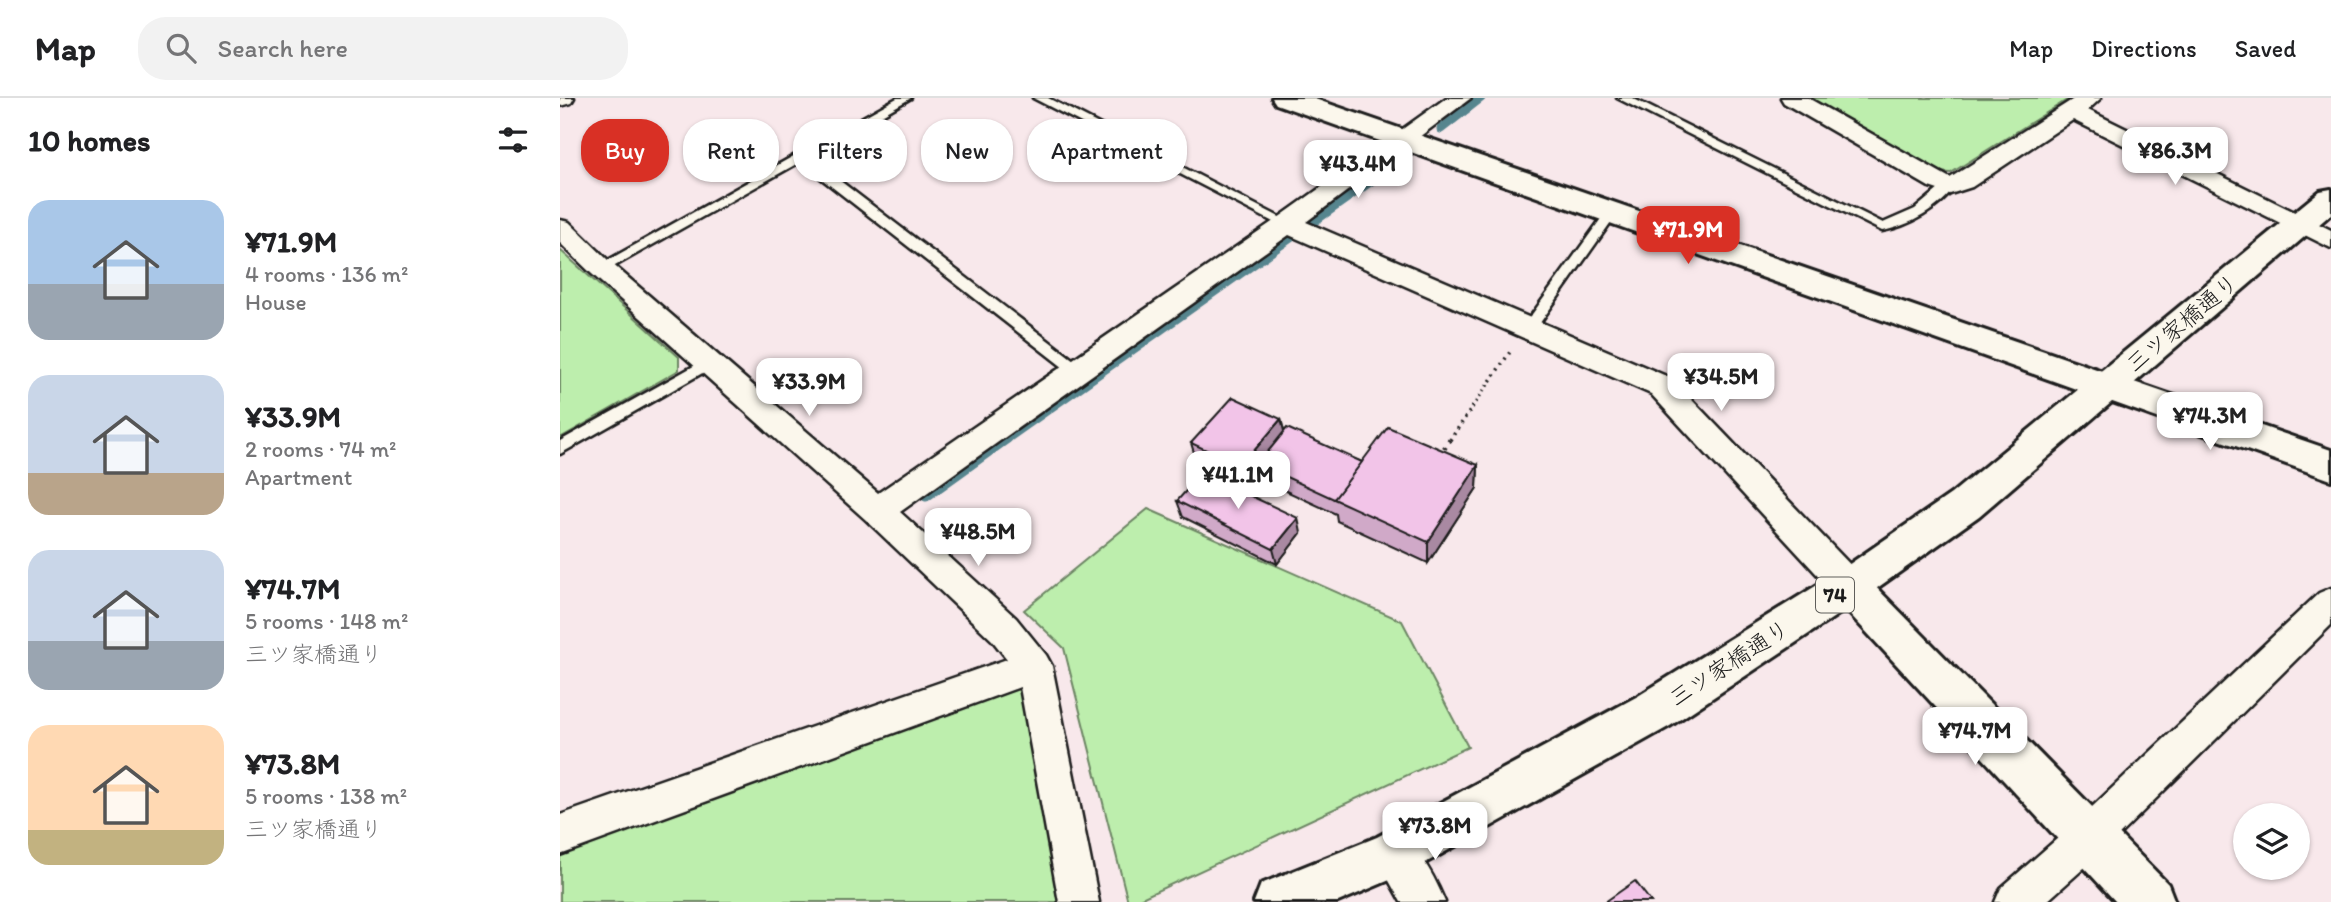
<!DOCTYPE html>
<meta charset="utf-8">
<style>
:root{--surface:#fff;--page:#f2f2f2;--text:#202124;--muted:#757577;--line:#e0e0e0;--accent:#d93025}
body{margin:0;font-family:Itim,"Klee One",sans-serif;background:var(--page);color:var(--text);height:100vh;display:flex;flex-direction:column;font-size:26px;white-space:nowrap}
*{box-sizing:border-box;margin:0}
p{font-size:23px;color:var(--muted)}
.icon{flex:none;width:38px;height:38px;fill:none;stroke:currentColor;stroke-width:2;stroke-linecap:round;stroke-linejoin:round}
.map{position:relative;flex:1;overflow:hidden}
.side{display:flex;flex-direction:column;background:var(--surface);width:560px}
.side>*{flex:none}
.guide{position:absolute;left:21px;top:21px;width:665px;height:63px;display:flex;gap:14px}
.tools{position:absolute;left:1673px;top:705px;display:grid;gap:14px}
.tools a{display:grid;place-items:center;width:77px;height:77px;border-radius:50%;background:var(--surface);box-shadow:0 2px 5px #0004;font-size:35px}
.price{position:absolute;translate:-50% -60px;padding:0 16px;border-radius:14px;background:#fff;color:#222;font-size:23px;line-height:46px;filter:drop-shadow(0 2px 4px #0008)}
.price::after{content:'';position:absolute;left:50%;top:42px;width:21px;height:16px;margin-left:-10px;background:inherit;clip-path:polygon(0 0,100% 0,50% 100%)}
.price.on{background:var(--accent);color:#fff}
ul{padding:0;list-style:none}
li{display:flex;align-items:center;gap:21px;height:175px;padding:0 28px}
li span{display:grid;place-items:center;flex:none;width:196px;height:140px;border-radius:21px;color:#555}
li>.icon{margin-inline-start:auto}
span .icon{width:84px;height:84px;fill:#fffc;stroke-width:1}
li b{font-size:30px}
h2{display:flex;justify-content:space-between;align-items:center;height:84px;padding:0 28px;font-size:30px}
.chip{padding:0 24px;border-radius:28px;background:var(--surface);box-shadow:0 2px 5px #0004;font-size:24px;line-height:63px}
.chip.on{background:var(--accent);color:#fff}
header{display:flex;align-items:center;gap:42px;box-sizing:border-box;height:98px;padding:0 35px;background:var(--surface);border-bottom:2px solid var(--line)}
header strong{font-size:33px}
nav{display:flex;gap:38px;margin-inline-start:auto;font-size:24px}
.search{width:490px;height:63px;background:var(--page);display:flex;align-items:center;gap:18px;box-sizing:border-box;padding:0 24px;border-radius:28px;color:var(--muted);font-size:26px}
main{display:flex;flex:1;min-height:0}
.map>svg:first-child{display:block}
.green{fill:#bdeead;stroke:#6c8564;stroke-width:2}
.lines{fill:none;stroke-linecap:round;stroke-linejoin:round}
.stream-far1{stroke:#56858e;stroke-width:9}
.stream{stroke:#56858e;stroke-width:11}
.lane-casing{stroke:#1c1c1c;stroke-width:5}
.street-casing{stroke:#1c1c1c;stroke-width:5}
.secondary-casing{stroke:#1c1c1c;stroke-width:6}
.primary-casing{stroke:#1c1c1c;stroke-width:6}
.path-far1{stroke:#1c1c1c;stroke-width:3.5;stroke-dasharray:2 4.5;stroke-linecap:butt}
.path{stroke:#1c1c1c;stroke-width:5;stroke-dasharray:2 6;stroke-linecap:butt}
.lane{fill:#fbf7ec;fill-rule:evenodd}
.street{fill:#fbf7ec;fill-rule:evenodd}
.secondary{fill:#fbf7ec;fill-rule:evenodd}
.primary{fill:#fbf7ec;fill-rule:evenodd}
.wall{fill:#d0a9c8;stroke:#1c1c1c;stroke-width:2}
.shaded-wall{fill:#a989a2;stroke:#1c1c1c;stroke-width:2}
.building{fill:#f2c4e8;stroke:#1c1c1c;stroke-width:2}
.labels{text-anchor:middle;stroke-width:5;stroke-linejoin:round;paint-order:stroke}
.shield{fill:#fbf7ec;stroke:#5f5e5a;stroke-width:2}
.shield-label{font-size:21px;font-weight:bold;fill:#1c1c1c}
.street-label{font-size:23px;fill:#1c1c1c;stroke:#fbf7ec}
</style>
<header>
<strong>Map</strong>
<div class="search"><svg class="icon" aria-label="search" viewBox="0 0 24 24"><circle cx="10" cy="10" r="6"/><path d="M15 15l6 6"/></svg>Search here</div>
<nav><a>Map</a><a>Directions</a><a>Saved</a></nav>
</header>
<main>
<section class="side">
<h2>10 homes<svg class="icon" aria-label="filters" viewBox="0 0 24 24"><path d="M4 7h16M4 17h16"/><circle cx="9" cy="7" r="2"/><circle cx="15" cy="17" r="2"/></svg></h2>
<ul>
<li><span style="background:linear-gradient(#a9c7e8 60%,#9aa5b1 0)"><svg class="icon" aria-label="home" viewBox="0 0 24 24"><path d="M3 11l9-7 9 7M6 9v11h12V9"/></svg></span><div><b>¥71.9M</b><p>4 rooms · 136 m²</p><p>House</p></div></li>
<li><span style="background:linear-gradient(#c9d6e8 70%,#b9a48a 0)"><svg class="icon" aria-label="home" viewBox="0 0 24 24"><path d="M3 11l9-7 9 7M6 9v11h12V9"/></svg></span><div><b>¥33.9M</b><p>2 rooms · 74 m²</p><p>Apartment</p></div></li>
<li><span style="background:linear-gradient(#c9d6e8 65%,#9aa5b1 0)"><svg class="icon" aria-label="home" viewBox="0 0 24 24"><path d="M3 11l9-7 9 7M6 9v11h12V9"/></svg></span><div><b>¥74.7M</b><p>5 rooms · 148 m²</p><p>三ツ家橋通り</p></div></li>
<li><span style="background:linear-gradient(#ffd9b3 75%,#c2b280 0)"><svg class="icon" aria-label="home" viewBox="0 0 24 24"><path d="M3 11l9-7 9 7M6 9v11h12V9"/></svg></span><div><b>¥73.8M</b><p>5 rooms · 138 m²</p><p>三ツ家橋通り</p></div></li>
</ul>
</section>
<div class="map">
<svg width="1771" height="804" viewBox="0 0 1771 804">
<rect width="100%" height="100%" fill="#f8e8eb"/>
<filter id="ink" filterUnits="userSpaceOnUse"><feTurbulence type="fractalNoise" baseFrequency=".0143" numOctaves="2"/><feDisplacementMap in="SourceGraphic" scale="14" xChannelSelector="R" yChannelSelector="G"/><feConvolveMatrix kernelMatrix="1 2 1 2 8 2 1 2 1" color-interpolation-filters="sRGB"/></filter>
<g filter="url(#ink)">
<g class="green">
<polygon points="1249,0 1510,0 1391,75 1378,74"/>
<polygon points="0,152 119,259 119,272 0,340"/>
<polygon points="588,411 842,523 908,649 573,804 568,804 504,550 464,512"/>
<polygon points="450,589 464,593 499,804 0,804 0,755"/>
</g>
<g class="lines">
<g class="stream-far1">
<polyline points="881,31 921,0"/>
<polyline points="445,342 841,62"/>
</g>
<polyline class="stream" points="366,398 447,340"/>
<defs>
<g id="lane">
<polygon points="337,0 351,0 249,59 523,269 525,273 523,277 513,277 240,64 46,173 36,173 34,170"/>
<polygon points="473,0 488,0 733,126 731,129 723,129"/>
<path d="M 1057,0 L 1072,0 L 1323,125 L 1355,111 L 1386,85 L 1394,85 L 1396,88 C 1379,111 1350,128 1322,133 Z"/>
<polygon points="1052,110 1058,114 975,232 965,232 963,229 965,226 1048,111"/>
<polygon points="148,260 155,265 153,269 0,356 0,343"/>
</g>
<g id="street">
<polygon points="0,0 14,0 11,5 0,8"/>
<polygon points="886,0 911,0 746,124 1111,280 1301,478 1306,488 1301,498 1289,502 1277,498 1091,296 729,137 340,414 456,520 486,557 492,568 539,804 499,804 460,589 0,757 0,717 447,561 432,542 306,422 32,176 0,145 0,122 9,124 50,164 318,395 718,120"/>
<polygon points="1221,0 1248,0 1390,80 1515,0 1541,0 1528,12 1771,132 1771,150 1513,22 1412,89 1390,96 1369,89 1224,5"/>
<polygon points="1771,490 1771,527 1542,754 1486,804 1435,804 1441,790 1514,726 1759,495"/>
<path d="M 834,736 C 858,746 875,780 885,804 L 841,804 L 814,756 L 820,742 Z"/>
</g>
<g id="secondary">
<polygon points="712,0 752,0 1771,352 1771,382 716,6"/>
<polygon points="1289,470 1303,476 1608,786 1615,804 1556,804 1275,500 1269,488 1275,476"/>
</g>
<polygon id="primary" points="1771,91 1771,116 1419,418 1303,500 1110,628 851,773 778,804 694,804 701,786 817,739 1078,598 1275,476 1391,396 1760,93"/>
</defs>
<use href="#lane" class="lane-casing"/>
<use href="#street" class="street-casing"/>
<use href="#secondary" class="secondary-casing"/>
<use href="#primary" class="primary-casing"/>
<polyline class="path-far1" points="890,342 950,254"/>
<polyline class="path" points="880,357 891,340"/>
<use href="#lane" class="lane"/>
<use href="#street" class="street"/>
<use href="#secondary" class="secondary"/>
<use href="#primary" class="primary"/>
</g>
<g class="wall">
<polygon points="721,321 724,334 802,364 918,367 917,390 868,465 777,423 776,416 702,382 698,369 686,384 636,361 631,345"/>
<polygon points="617,403 741,435 717,466 623,419"/>
</g>
<g class="shaded-wall">
<polygon points="721,321 725,337 698,366 698,369 686,384 681,368"/>
<polygon points="918,367 917,390 868,465 868,444"/>
<polygon points="738,420 741,435 717,466 713,451"/>
</g>
<g class="building">
<polygon points="673,299 721,321 681,368 631,345"/>
<polygon points="828,329 918,367 868,444 774,401"/>
<polygon points="727,330 802,364 774,401 698,366"/>
<polygon points="642,375 738,420 713,451 617,403"/>
<polygon points="1075,783 1091,804 1045,804"/>
</g>
</g>
<g class="labels">
<rect class="shield" x="1256" y="479.5" width="38" height="35" rx="5"/>
<g class="shield-label">
<text x="1275" y="504">74</text>
</g>
<g class="street-label">
<text transform="translate(1622 225) rotate(-40)" y="8">三ツ家橋通り</text>
<text transform="translate(1169 565) rotate(-33)" y="8">三ツ家橋通り</text>
</g>
</g>
</svg>
<div class="tools">
<a><svg class="icon" aria-label="layers" viewBox="0 0 24 24"><path d="M12 4l9 5-9 5-9-5zM3 14l9 5 9-5"/></svg></a>
</div>
<b class="price" style="left:1615px;top:89px">¥86.3M</b>
<b class="price" style="left:798px;top:102px">¥43.4M</b>
<b class="price on" style="left:1128px;top:168px">¥71.9M</b>
<b class="price" style="left:1161px;top:315px">¥34.5M</b>
<b class="price" style="left:249px;top:320px">¥33.9M</b>
<b class="price" style="left:1650px;top:354px">¥74.3M</b>
<b class="price" style="left:678px;top:413px">¥41.1M</b>
<b class="price" style="left:418px;top:470px">¥48.5M</b>
<b class="price" style="left:1415px;top:669px">¥74.7M</b>
<b class="price" style="left:875px;top:764px">¥73.8M</b>
<div class="guide">
<a class="chip on">Buy</a>
<a class="chip">Rent</a>
<a class="chip">Filters</a>
<a class="chip">New</a>
<a class="chip">Apartment</a>
</div>
</div>
</main>
